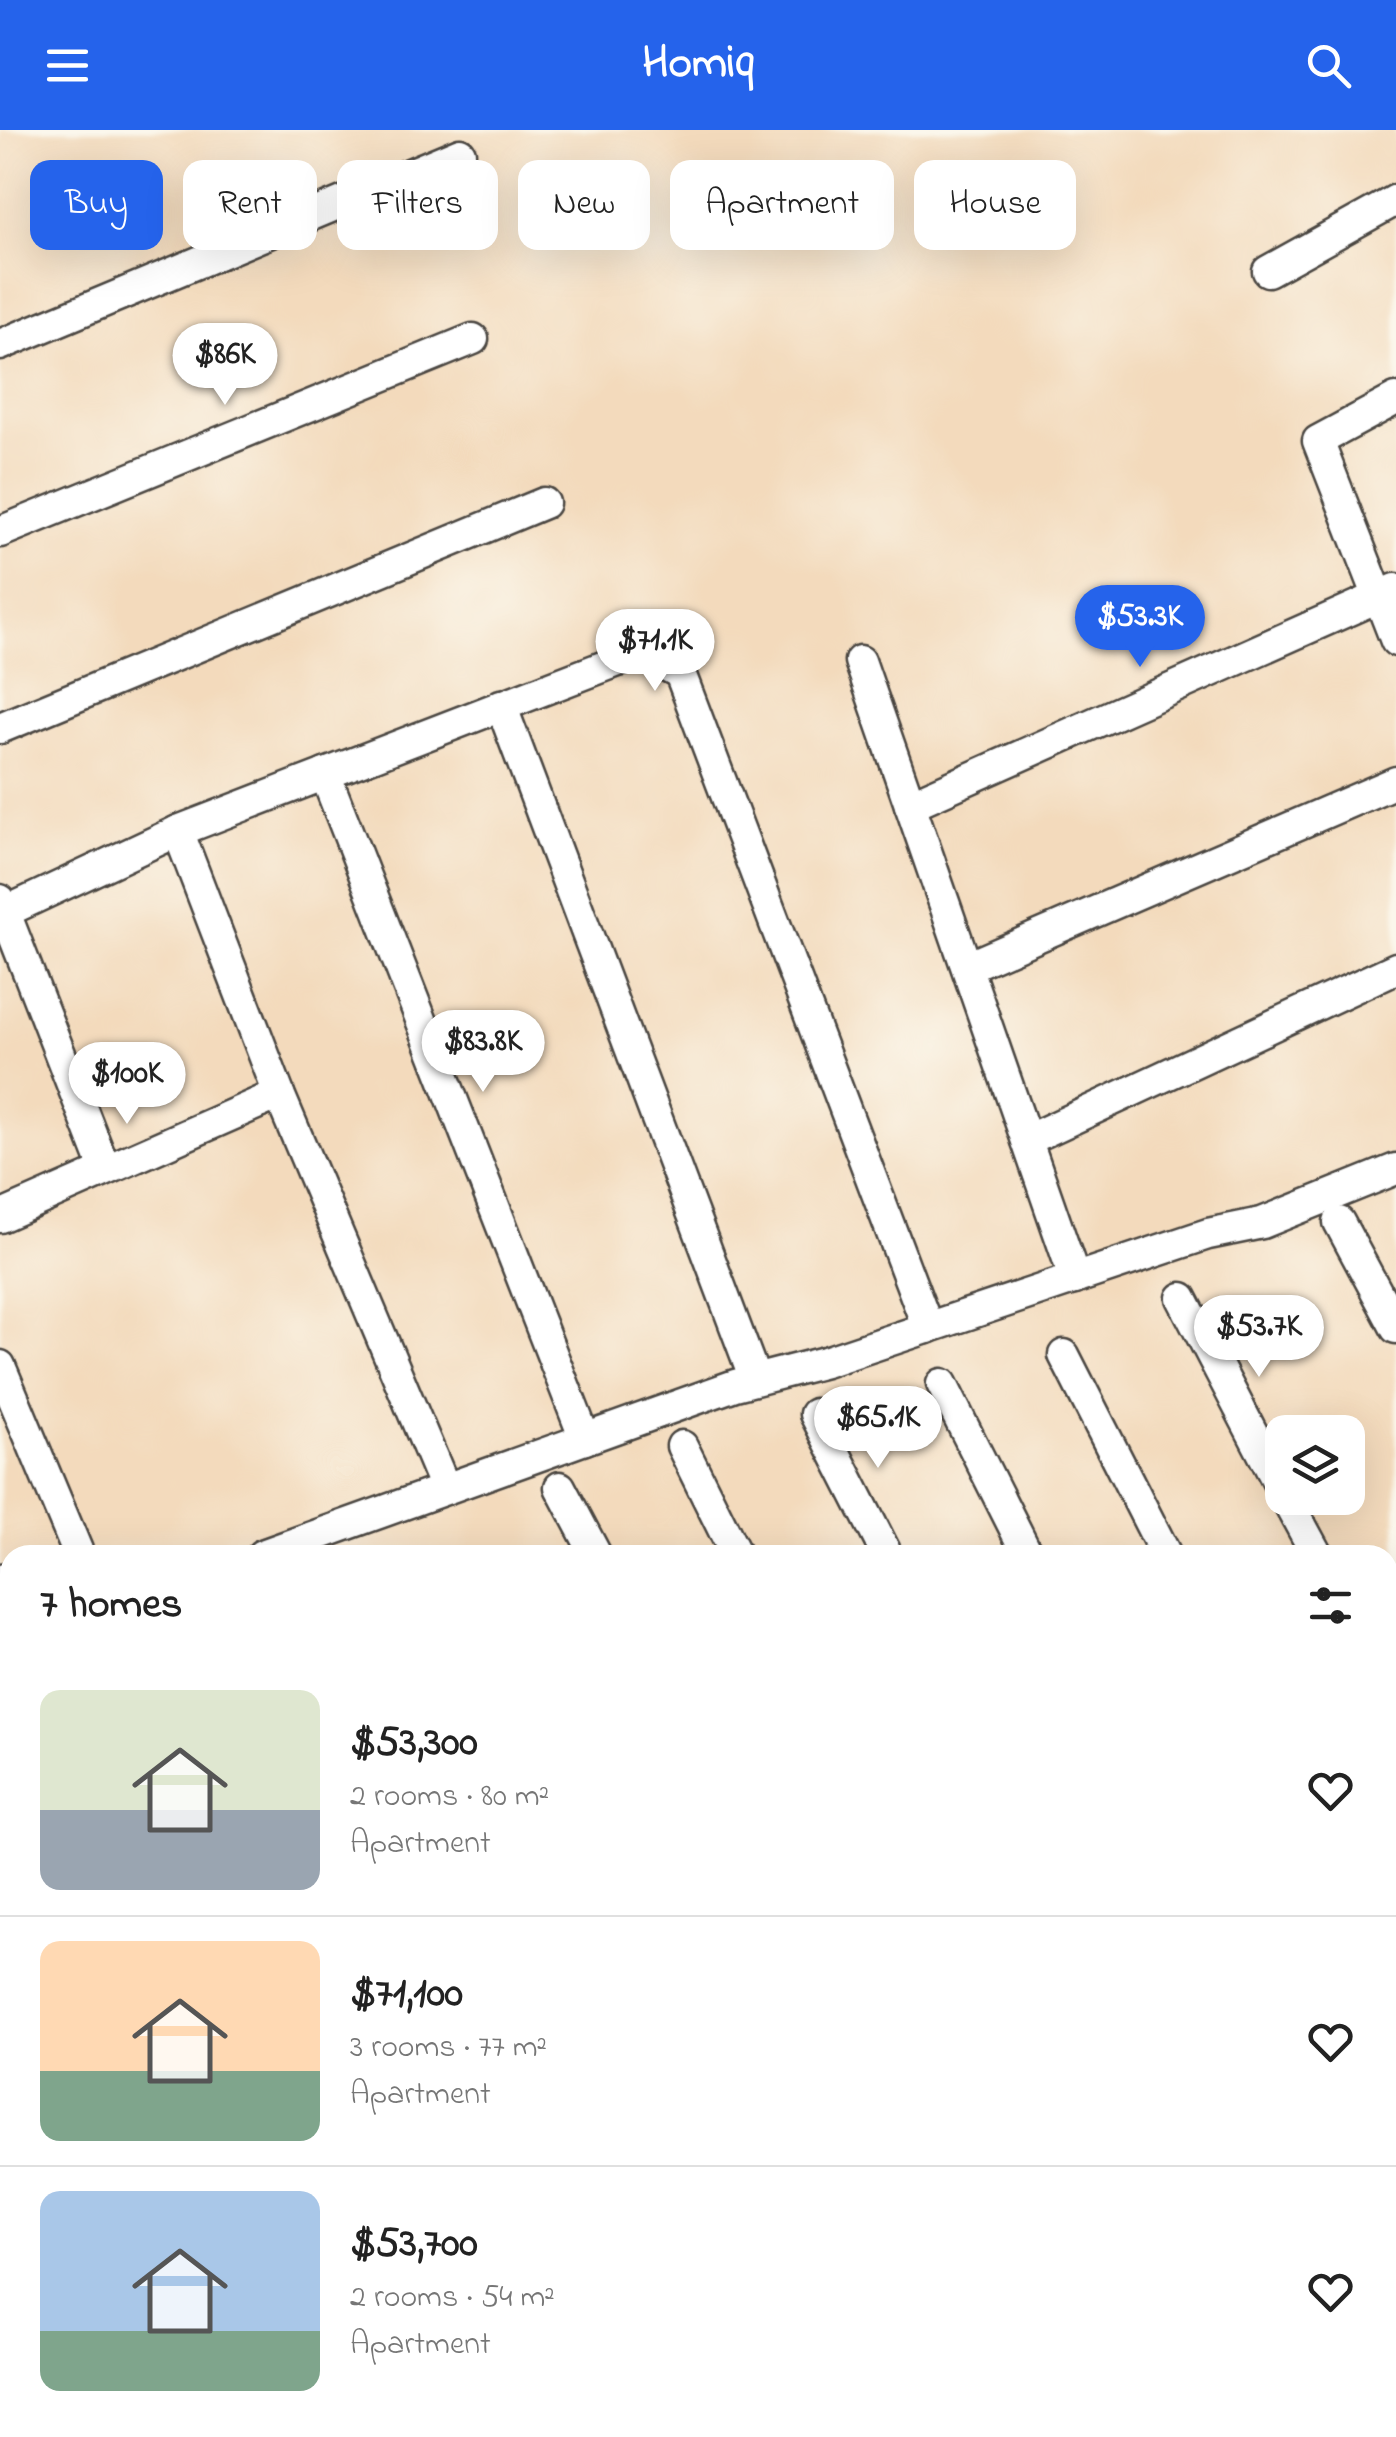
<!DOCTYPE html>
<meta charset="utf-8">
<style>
:root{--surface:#fff;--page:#f6f6f6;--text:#222;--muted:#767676;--line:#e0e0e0;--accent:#2563eb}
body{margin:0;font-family:"Indie Flower",sans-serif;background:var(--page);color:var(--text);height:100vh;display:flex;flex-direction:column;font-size:38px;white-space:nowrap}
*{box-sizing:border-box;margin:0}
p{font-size:32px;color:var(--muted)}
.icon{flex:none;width:55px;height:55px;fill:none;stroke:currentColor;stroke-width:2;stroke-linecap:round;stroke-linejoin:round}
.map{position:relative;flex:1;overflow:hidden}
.details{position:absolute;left:0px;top:1415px;width:1398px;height:892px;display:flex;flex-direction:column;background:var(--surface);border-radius:30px 30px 0 0;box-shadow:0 10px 40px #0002}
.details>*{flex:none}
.guide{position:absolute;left:30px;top:30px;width:1338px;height:90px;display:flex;gap:20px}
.fabs{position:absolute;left:1265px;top:1285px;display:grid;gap:20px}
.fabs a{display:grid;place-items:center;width:100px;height:100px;border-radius:20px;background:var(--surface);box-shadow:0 10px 40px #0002;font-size:50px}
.price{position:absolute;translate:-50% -85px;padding:0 22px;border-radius:35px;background:#fff;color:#222;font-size:32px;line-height:65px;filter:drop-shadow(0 2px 5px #0008)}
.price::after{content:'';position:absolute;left:50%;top:60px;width:30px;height:22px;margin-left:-15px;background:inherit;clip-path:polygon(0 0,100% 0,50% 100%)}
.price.current{background:var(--accent);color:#fff}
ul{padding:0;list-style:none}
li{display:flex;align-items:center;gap:30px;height:250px;padding:0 40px}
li+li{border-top:2px solid var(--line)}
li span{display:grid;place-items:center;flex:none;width:280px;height:200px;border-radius:20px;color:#555}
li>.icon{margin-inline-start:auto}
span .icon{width:120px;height:120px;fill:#fffc;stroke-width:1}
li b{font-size:42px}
h2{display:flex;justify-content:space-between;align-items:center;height:120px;padding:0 40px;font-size:42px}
.chip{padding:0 35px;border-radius:20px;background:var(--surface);box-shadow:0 10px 40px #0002;font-size:35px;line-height:90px}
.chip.current{background:var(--accent);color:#fff}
header{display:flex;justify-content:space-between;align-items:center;height:130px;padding:0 40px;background:var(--accent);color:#fff;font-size:45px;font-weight:700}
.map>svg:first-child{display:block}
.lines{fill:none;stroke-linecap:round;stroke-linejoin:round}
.minor-casing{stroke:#494541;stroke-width:35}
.tertiary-casing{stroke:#494541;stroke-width:42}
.minor{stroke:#fff;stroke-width:30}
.tertiary{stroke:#fff;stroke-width:38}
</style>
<header><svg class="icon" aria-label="menu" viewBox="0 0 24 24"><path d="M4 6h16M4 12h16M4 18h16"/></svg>Homiq<svg class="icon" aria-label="search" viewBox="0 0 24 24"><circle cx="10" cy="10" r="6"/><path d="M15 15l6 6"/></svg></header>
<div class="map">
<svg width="1396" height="2307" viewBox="0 0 1396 2307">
<rect width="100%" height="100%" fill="#fbf7ec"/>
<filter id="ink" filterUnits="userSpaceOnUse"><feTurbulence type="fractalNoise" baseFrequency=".01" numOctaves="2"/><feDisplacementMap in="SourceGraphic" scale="20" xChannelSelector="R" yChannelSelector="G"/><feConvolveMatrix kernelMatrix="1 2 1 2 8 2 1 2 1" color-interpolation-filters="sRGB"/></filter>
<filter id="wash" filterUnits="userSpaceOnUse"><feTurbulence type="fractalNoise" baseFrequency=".0048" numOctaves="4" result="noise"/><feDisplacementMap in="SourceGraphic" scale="40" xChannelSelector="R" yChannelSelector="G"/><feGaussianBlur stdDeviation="2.25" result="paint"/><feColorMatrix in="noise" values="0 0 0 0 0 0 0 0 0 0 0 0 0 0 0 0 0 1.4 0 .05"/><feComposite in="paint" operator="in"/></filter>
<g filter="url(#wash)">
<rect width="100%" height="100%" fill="#f3dabc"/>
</g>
<g filter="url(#ink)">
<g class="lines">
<defs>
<g id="minor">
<polyline points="1268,141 1396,70"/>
<polyline points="0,215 460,23"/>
<polyline points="1396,269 1318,311 1396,511"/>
<polyline points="0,402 473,209"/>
<polyline points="860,531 1075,1149"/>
<polyline points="501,575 755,1249"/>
<polyline points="0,598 544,373"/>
<polyline points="325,644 585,1309"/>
<polyline points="910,675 1396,459"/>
<polyline points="178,701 279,964 445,1358"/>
<polyline points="0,770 105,1039"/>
<polyline points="5,782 178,701 618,531 645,524 680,543 928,1198"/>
<polyline points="967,837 1396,652"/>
<polyline points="1027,1010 1396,838"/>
<polyline points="0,1087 279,964"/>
<polyline points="1339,1092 1396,1198"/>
<polyline points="1182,1168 1282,1360"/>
<polyline points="1064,1225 1166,1425"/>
<polyline points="0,1236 79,1425"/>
<polyline points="942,1254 1028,1425"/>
<polyline points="815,1284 887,1425"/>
<polyline points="682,1316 736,1425"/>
<polyline points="560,1357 596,1425"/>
<polyline points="1286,1368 1317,1425"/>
<polyline points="262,1425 735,1255 825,1232 1208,1104 1262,1093 1396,1039"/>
<polyline points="0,1450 10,1449"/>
<polyline points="1388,1560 1396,1577"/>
<polyline points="0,1847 10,1872"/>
<polyline points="1388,1895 1396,1911"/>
<polyline points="1388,2270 1396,2287"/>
<polyline points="187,2298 191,2307"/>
<polyline points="479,2298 484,2307"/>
<polyline points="672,2298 677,2307"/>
<polyline points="843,2298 848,2307"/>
<polyline points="1039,2298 1044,2307"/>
<polyline points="1218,2298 1223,2307"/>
</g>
<g id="tertiary">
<polyline points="0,2078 10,2099"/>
<polyline points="102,2298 107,2307"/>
</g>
</defs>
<use href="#minor" class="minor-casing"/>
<use href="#tertiary" class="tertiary-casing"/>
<use href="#minor" class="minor"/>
<use href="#tertiary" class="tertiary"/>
</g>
</g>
</svg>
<div class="fabs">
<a><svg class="icon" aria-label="layers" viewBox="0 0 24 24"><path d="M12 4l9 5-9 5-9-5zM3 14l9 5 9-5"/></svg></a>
</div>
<b class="price" style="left:225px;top:278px">$86K</b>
<b class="price current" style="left:1140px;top:540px">$53.3K</b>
<b class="price" style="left:655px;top:564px">$71.1K</b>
<b class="price" style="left:483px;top:965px">$83.8K</b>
<b class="price" style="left:127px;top:997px">$100K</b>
<b class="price" style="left:1259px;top:1250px">$53.7K</b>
<b class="price" style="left:878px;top:1341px">$65.1K</b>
<div class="guide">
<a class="chip current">Buy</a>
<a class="chip">Rent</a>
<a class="chip">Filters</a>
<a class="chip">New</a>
<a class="chip">Apartment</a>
<a class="chip">House</a>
</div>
<section class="details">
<h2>7 homes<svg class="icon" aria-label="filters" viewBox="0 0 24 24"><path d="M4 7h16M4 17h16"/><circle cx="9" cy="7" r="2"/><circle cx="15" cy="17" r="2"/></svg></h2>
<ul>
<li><span style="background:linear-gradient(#dfe7d0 60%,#9aa5b1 0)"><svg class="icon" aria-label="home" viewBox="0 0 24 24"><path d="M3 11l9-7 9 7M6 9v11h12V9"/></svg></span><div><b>$53,300</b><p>2 rooms · 80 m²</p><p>Apartment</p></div><svg class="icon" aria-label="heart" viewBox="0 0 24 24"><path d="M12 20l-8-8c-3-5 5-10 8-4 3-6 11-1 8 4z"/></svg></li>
<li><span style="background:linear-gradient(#ffd9b3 65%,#7fa58c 0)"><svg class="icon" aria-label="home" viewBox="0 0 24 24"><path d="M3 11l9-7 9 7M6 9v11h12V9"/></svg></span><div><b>$71,100</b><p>3 rooms · 77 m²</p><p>Apartment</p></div><svg class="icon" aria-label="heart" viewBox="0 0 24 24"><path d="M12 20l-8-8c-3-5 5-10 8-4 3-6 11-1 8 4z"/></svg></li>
<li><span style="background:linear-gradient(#a9c7e8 70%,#7fa58c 0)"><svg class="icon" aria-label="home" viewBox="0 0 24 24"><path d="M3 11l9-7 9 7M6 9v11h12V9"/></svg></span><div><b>$53,700</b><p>2 rooms · 54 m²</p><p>Apartment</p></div><svg class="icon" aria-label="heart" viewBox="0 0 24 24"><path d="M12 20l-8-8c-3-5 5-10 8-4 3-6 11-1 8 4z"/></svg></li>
</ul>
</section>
</div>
